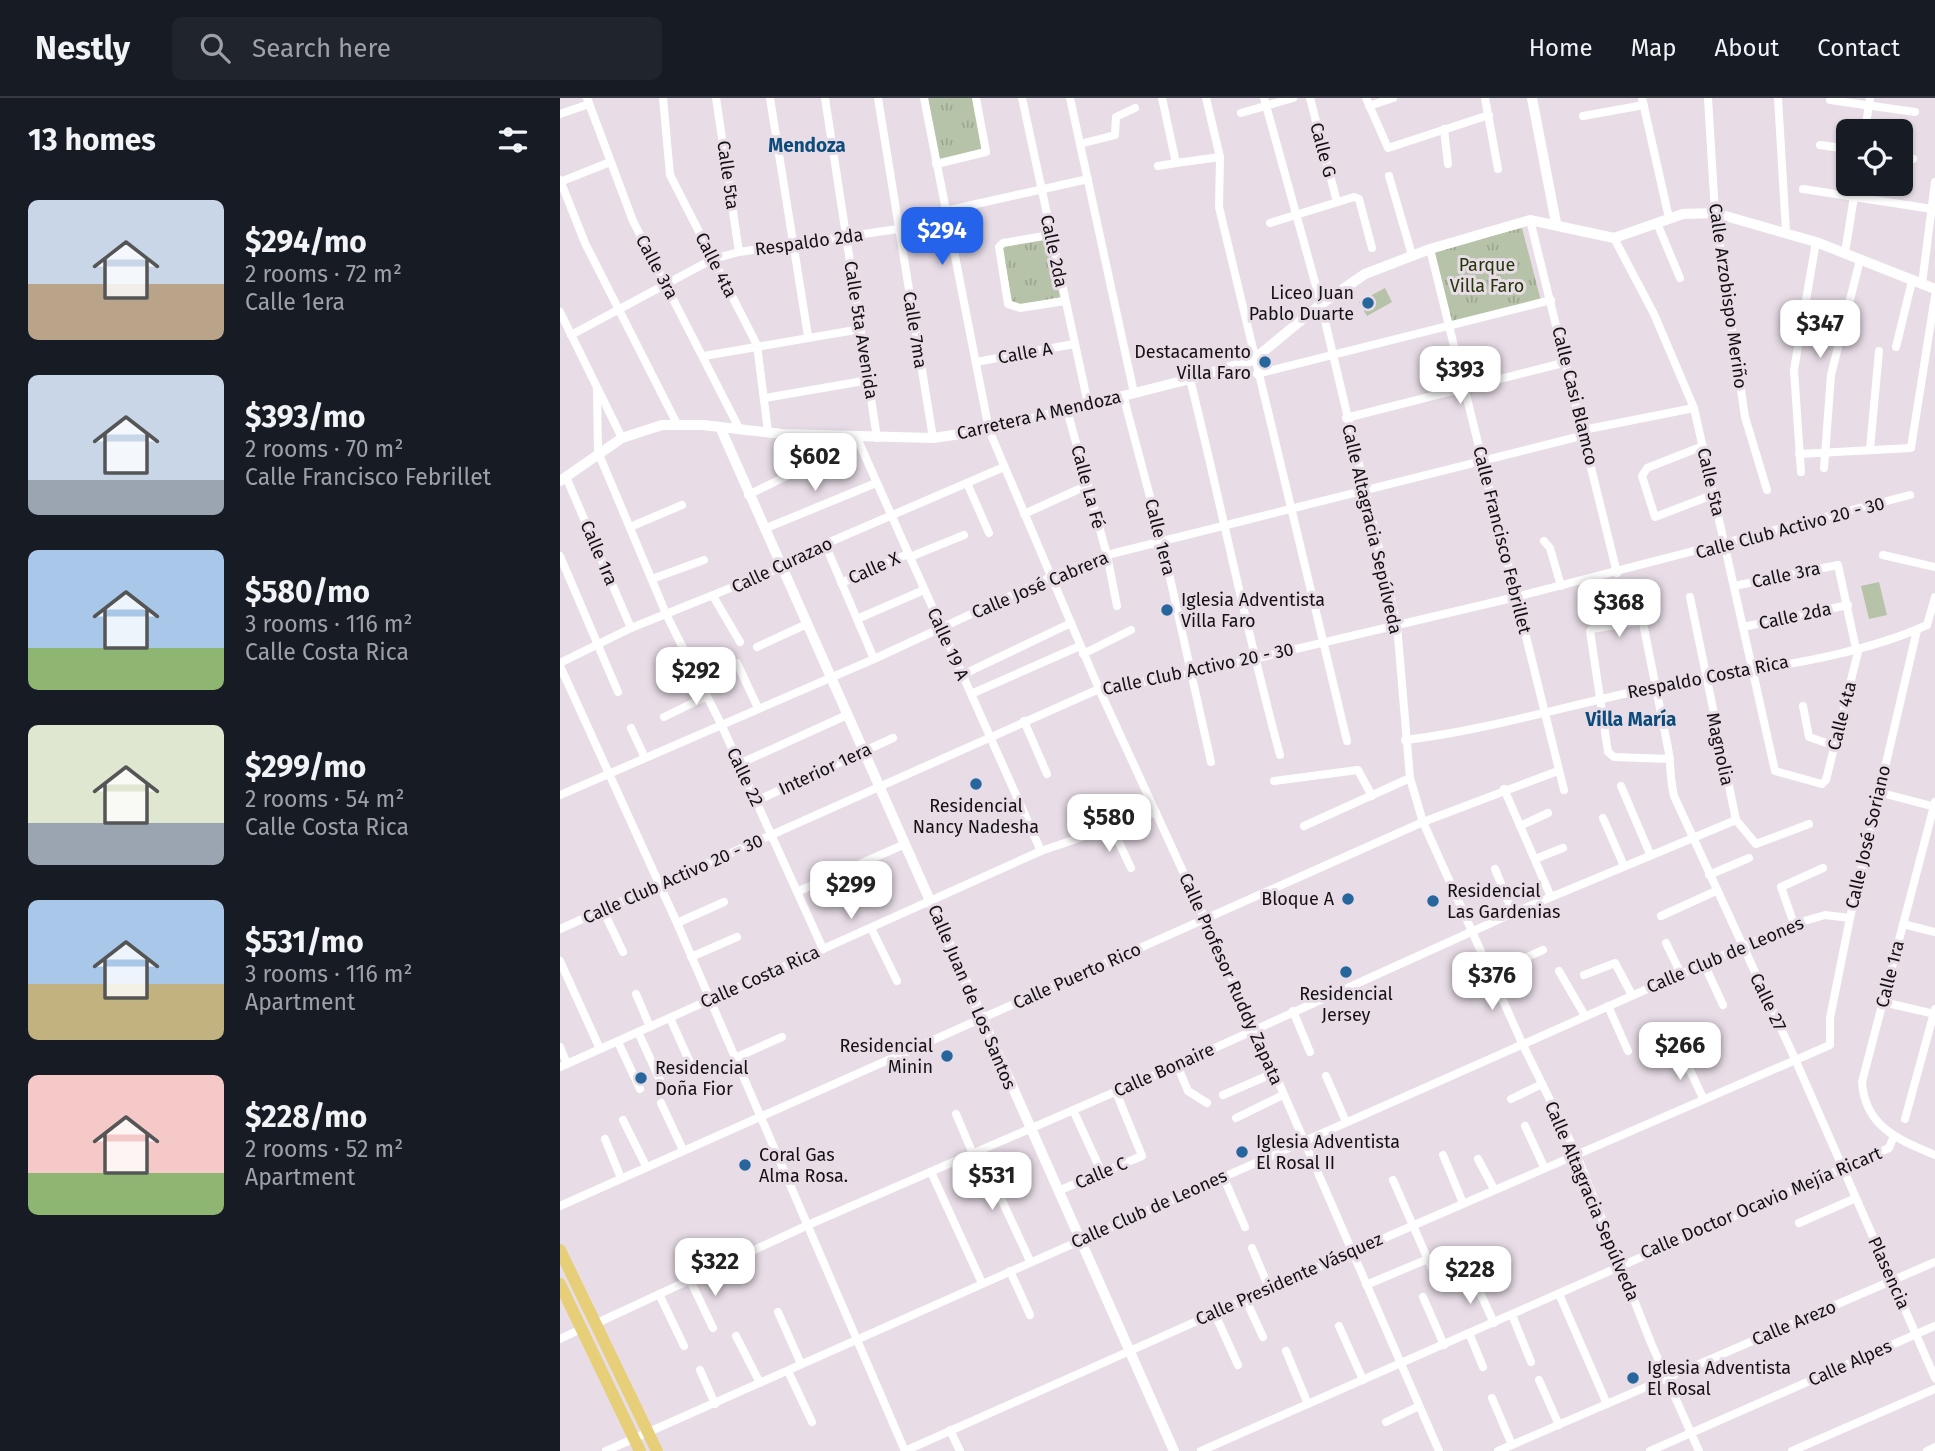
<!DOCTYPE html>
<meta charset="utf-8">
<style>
:root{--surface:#171b24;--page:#20242c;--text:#f1f3f6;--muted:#9ea1a6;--line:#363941;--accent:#2563eb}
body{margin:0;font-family:"Fira Sans",sans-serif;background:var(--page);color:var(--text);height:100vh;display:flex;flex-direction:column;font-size:26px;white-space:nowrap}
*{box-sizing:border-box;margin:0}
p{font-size:23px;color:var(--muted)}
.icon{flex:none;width:38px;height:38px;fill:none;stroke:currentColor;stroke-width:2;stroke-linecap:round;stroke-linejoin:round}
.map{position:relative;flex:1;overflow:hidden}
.details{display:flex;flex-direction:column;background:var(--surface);width:560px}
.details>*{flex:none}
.controls{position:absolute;left:1276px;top:21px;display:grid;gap:14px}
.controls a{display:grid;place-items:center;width:77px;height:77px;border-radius:10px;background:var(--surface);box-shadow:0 2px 5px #0004;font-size:35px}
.price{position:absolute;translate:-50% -60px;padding:0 16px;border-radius:14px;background:#fff;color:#222;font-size:23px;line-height:46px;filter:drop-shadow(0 2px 4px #0008)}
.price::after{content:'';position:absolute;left:50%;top:42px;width:21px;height:16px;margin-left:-10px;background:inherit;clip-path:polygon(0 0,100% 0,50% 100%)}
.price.on{background:var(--accent);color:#fff}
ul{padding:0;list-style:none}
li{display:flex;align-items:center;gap:21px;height:175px;padding:0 28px}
li span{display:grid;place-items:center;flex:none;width:196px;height:140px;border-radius:10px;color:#555}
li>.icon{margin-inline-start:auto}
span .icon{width:84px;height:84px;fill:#fffc;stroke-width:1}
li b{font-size:30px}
h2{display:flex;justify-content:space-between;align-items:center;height:84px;padding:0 28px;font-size:30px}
header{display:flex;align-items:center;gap:42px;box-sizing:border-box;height:98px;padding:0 35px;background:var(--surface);border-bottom:2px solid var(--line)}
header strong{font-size:33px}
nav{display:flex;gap:38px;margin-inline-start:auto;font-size:24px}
.search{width:490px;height:63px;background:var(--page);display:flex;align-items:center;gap:18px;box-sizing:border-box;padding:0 24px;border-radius:10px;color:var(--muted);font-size:26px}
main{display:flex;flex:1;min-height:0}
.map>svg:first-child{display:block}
.park{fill:url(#park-tufts)}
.pitch{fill:#b6c3a9}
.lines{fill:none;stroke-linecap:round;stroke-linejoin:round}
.street{stroke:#fff;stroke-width:8}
.secondary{stroke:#fff;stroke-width:10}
.primary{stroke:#e7cf7a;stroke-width:12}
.poi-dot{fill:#26669c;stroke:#e8dde7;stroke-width:2.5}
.labels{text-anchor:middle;stroke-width:6;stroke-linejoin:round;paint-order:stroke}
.street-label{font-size:18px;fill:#141013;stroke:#e8dde7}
.park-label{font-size:18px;fill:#253709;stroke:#e8dde7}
.poi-label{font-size:18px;fill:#141013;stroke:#e8dde7;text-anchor:start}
.neighbourhood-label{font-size:19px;font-weight:bold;fill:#0d4b7b;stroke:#e8dde7}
</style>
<header>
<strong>Nestly</strong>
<div class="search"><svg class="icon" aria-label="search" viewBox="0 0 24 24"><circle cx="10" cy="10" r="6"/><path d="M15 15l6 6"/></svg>Search here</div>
<nav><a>Home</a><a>Map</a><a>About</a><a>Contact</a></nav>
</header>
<main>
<section class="details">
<h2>13 homes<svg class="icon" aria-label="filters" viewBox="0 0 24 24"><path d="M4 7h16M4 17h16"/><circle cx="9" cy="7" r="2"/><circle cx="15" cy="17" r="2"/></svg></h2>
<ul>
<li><span style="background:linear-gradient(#c9d6e8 60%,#b9a48a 0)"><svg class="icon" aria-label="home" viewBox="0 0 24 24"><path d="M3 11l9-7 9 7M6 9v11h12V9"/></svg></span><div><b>$294/mo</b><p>2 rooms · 72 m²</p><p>Calle 1era</p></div></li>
<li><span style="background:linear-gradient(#c9d6e8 75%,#9aa5b1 0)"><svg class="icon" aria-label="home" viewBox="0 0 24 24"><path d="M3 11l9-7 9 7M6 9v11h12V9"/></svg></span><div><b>$393/mo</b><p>2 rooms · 70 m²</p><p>Calle Francisco Febrillet</p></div></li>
<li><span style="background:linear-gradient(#a9c7e8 70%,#8fb573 0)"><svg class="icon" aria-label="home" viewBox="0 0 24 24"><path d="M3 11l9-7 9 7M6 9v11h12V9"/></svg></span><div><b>$580/mo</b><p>3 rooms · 116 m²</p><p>Calle Costa Rica</p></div></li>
<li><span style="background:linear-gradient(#dfe7d0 70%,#9aa5b1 0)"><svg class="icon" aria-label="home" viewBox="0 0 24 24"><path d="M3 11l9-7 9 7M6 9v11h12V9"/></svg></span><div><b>$299/mo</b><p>2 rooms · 54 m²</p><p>Calle Costa Rica</p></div></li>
<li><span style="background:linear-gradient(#a9c7e8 60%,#c2b280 0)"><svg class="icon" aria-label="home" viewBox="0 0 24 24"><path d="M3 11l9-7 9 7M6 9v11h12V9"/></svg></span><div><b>$531/mo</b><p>3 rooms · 116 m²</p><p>Apartment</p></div></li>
<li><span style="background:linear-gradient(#f6c9c9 70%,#8fb573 0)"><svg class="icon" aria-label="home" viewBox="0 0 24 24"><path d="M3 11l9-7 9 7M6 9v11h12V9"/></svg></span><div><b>$228/mo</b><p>2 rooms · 52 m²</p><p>Apartment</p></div></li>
</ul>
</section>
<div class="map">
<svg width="1375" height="1353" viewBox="0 0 1375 1353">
<defs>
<pattern id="park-tufts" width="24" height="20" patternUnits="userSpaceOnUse" patternTransform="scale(1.75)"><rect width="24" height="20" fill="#b6c3a9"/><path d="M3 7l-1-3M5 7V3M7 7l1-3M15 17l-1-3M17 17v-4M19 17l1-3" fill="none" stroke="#9ca691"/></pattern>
</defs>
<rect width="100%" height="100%" fill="#e8dde7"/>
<g class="park">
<polygon points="368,0 414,0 424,50 379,62"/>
<polygon points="962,130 981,203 892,226 873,153"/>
<polygon points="487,141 500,199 453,209 442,149"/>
</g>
<g class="pitch">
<polygon points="825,190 832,204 807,218 799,204"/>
<polygon points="1319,484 1327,517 1309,521 1301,488"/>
</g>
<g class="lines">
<g class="street">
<polyline points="27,0 73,123 180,332"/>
<polyline points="103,0 110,77 197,247 208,334"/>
<polyline points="156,0 179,154"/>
<polyline points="210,0 248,238"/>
<polyline points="265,0 317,340"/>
<polyline points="318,0 373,340"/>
<polyline points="364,0 429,332 539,591 695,930 879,1353"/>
<polyline points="462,0 528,306"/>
<polyline points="510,0 574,295"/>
<polyline points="602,0 616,65 660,59"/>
<polyline points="646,0 660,59 659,109 787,643"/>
<polyline points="704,0 761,206 837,527 850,680 863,724 962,945 1016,1055 1091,1245 1139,1353"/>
<polyline points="750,0 777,104"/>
<polyline points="806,0 828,50 929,17"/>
<polyline points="925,0 938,71"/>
<polyline points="1082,0 1109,120"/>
<polyline points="1148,0 1155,115 1185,319 1207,392"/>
<polyline points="1218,0 1226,134"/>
<polyline points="1270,2 1355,14"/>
<polyline points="809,8 833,0"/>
<polyline points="681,15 733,0"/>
<polyline points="0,16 29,6"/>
<polyline points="1023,18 1084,7"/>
<polyline points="884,31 888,66"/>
<polyline points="1305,33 1310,0"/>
<polyline points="520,46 555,37 556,19 575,10"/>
<polyline points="1260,47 1288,51"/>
<polyline points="1340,59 1353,61"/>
<polyline points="376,66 426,54 416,0"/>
<polyline points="598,68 616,65"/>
<polyline points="829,78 852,157"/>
<polyline points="0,82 25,145 117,326"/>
<polyline points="0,84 50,64"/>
<polyline points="1243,91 1372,111"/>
<polyline points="385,113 528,81"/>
<polyline points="970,122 1057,475"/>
<polyline points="710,125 794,99 799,101 812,150"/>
<polyline points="1097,125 1120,180"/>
<polyline points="490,137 443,145 439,149 448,206 460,210 505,203"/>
<polyline points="1054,140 1094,216 1134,310 1215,673 1262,686 1266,682 1299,550"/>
<polyline points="870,151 1004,692"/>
<polyline points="1285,155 1296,86"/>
<polyline points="1362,186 1375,84"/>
<polyline points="0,214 62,340"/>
<polyline points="11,237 153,161 179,154 338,131"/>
<polyline points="1336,249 1352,183"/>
<polyline points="144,258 301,231"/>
<polyline points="416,264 514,246"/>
<polyline points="697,276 991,202"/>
<path d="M 630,281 C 661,406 686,532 720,657"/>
<polyline points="37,291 38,354 107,518 161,626 263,851"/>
<polyline points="563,297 602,444 651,664"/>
<polyline points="205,300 309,282"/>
<polyline points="507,312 547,457 557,508"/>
<polyline points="786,320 1007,264"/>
<polyline points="1023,332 1134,310"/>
<polyline points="297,340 481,753"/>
<polyline points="1143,348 1087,370 1082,378 1095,419 1155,396"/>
<polyline points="1310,351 1319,253"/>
<polyline points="1239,356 1351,350 1375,198"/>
<polyline points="1264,370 1271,277 1300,162"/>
<polyline points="1241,374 1234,272 1256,144"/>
<polyline points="6,379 71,530"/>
<polyline points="407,385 429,435"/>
<polyline points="188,397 237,373 222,336"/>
<polyline points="464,416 528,387"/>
<polyline points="70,429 122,407"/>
<polyline points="204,431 316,385"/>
<polyline points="984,443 990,450 1001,488"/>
<polyline points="265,446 314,561"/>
<polyline points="1323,457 1375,469"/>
<polyline points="0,458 58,594"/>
<polyline points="350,459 404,437"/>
<polyline points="92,481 144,462"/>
<polyline points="281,485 348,456"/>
<polyline points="1174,488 1278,467 1296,551"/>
<polyline points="153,498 180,544"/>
<polyline points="1130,499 1176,722 1196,746 1249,726"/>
<polyline points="297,521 364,492"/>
<polyline points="1367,527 1375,499"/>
<polyline points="1183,529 1288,507"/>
<polyline points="197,549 247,526"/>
<polyline points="523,556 571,532"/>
<polyline points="0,565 71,530 220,470 265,446 444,369"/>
<polyline points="177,565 198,610"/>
<polyline points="0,568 117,825 345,1353"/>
<polyline points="402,577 511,525"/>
<polyline points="411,596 520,548"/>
<polyline points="1243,608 1249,639 1275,648"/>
<polyline points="104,619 147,598"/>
<polyline points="464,623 487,676"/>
<polyline points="71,630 85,660"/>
<path d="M 845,642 C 928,632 1009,607 1091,590 C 1178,572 1286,564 1367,527"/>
<path d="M 1110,661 L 1054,659 L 1048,654 L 1030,533 L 1032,531 L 1080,523 L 1083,525 L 1108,650 C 1111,666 1110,683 1114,698 L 1235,961 L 1375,1280"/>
<polyline points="179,666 287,617"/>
<polyline points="714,683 798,672 812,698"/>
<polyline points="1061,688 1090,756"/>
<polyline points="944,691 991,799"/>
<polyline points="1318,694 1375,709"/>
<polyline points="0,697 314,561 491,479 547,457 1025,337"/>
<polyline points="196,703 333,640"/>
<path d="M 1375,704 L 1302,984 C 1305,1029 1339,1042 1375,1057"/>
<polyline points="1043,720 1064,768"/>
<polyline points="744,728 850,680"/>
<polyline points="960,728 988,715"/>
<polyline points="552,730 571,770"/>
<polyline points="975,761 1003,750"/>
<polyline points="935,771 953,815"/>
<polyline points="1149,777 1189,760"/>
<polyline points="237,794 345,746"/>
<polyline points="43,812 63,854"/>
<polyline points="1101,818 1156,793"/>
<polyline points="117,825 164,804"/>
<polyline points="1234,826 1221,789 1263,770"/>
<polyline points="1343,826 1375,834"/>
<polyline points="311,830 337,883"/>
<polyline points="0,831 539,591 630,576 956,499 1350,397"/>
<polyline points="1106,845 1121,876"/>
<polyline points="131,859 177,839"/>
<polyline points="0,863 40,951"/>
<polyline points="1144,866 1163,907"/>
<polyline points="999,873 1025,918"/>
<polyline points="930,875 983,852"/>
<polyline points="1024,877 1055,865 1072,897"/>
<polyline points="76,896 90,929"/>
<polyline points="1323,904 1375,916"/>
<polyline points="1048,908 1068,953"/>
<polyline points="733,913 750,954"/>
<polyline points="110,920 132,969"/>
<polyline points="78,934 100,982"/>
<polyline points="58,944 80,991"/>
<polyline points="0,949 7,966"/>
<polyline points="1122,955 1143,1000"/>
<polyline points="175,960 222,939"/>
<polyline points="617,967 628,993 647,1005"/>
<polyline points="0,969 481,753 596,714"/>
<polyline points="766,978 786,1024"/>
<polyline points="663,997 714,975"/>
<polyline points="951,1001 982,986"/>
<polyline points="101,1005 123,1052"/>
<polyline points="513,1012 542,1075"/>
<polyline points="396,1016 413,1056"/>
<polyline points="676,1020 723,997"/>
<polyline points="1345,1021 1375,911"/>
<polyline points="63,1022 86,1068"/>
<polyline points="965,1028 984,1069"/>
<polyline points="45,1041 61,1080"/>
<polyline points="419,1053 470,1163"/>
<polyline points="883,1057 903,1105"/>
<polyline points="918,1061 934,1091"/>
<polyline points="371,1074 422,1185"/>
<polyline points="663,1078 685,1129"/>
<polyline points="833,1082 876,1180"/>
<polyline points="498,1093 582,1058 556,994"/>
<polyline points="0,1108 863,724 998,673"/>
<polyline points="1239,1125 1296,1100"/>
<polyline points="692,1150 709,1190"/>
<polyline points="450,1173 470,1217"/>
<polyline points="913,1179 934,1225"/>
<polyline points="130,1182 153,1230"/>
<polyline points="806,1187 868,1161"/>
<polyline points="99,1196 124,1248"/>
<polyline points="999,1196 1047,1306"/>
<polyline points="863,1199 884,1247"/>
<polyline points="685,1200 703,1239"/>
<polyline points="218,1214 241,1266"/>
<polyline points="654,1214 678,1267"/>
<polyline points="952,1217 971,1264"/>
<polyline points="35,1226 248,1127 617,967 953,815 1176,722"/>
<polyline points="779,1228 803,1282"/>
<polyline points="909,1235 923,1269"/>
<polyline points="176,1238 200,1285"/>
<polyline points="0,1241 21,1231"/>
<polyline points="726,1253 748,1306"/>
<polyline points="140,1272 155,1306"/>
<polyline points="228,1273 252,1324"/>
<polyline points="979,1282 999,1327"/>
<polyline points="932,1300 952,1347"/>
<polyline points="826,1324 859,1308"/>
<polyline points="390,1332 400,1353"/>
<polyline points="46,1353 1234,826 1265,817 1290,820"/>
<polyline points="345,1353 792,1154 1270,947 1270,920 1290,820 1357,532"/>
<polyline points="641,1353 1329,1050 1333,1040"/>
<polyline points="938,1353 1375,1164"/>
<polyline points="1090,1353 1375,1228"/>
<polyline points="1232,1353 1375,1291"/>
<polyline points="1367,1353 1375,1349"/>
</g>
<g class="secondary">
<polyline points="972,0 996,125"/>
<polyline points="160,329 614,1353"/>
<polyline points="0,383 62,340 102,327 143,327 222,336 373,340 429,332 630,281 693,262 761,206 805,176 870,151 970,122 1054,140 1123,116 1155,115 1256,144 1375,191"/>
</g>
<g class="primary">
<polyline points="0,1152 97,1353"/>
<polyline points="0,1186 80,1353"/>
</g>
</g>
<g class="poi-dot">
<circle cx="808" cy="205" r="7"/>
<circle cx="705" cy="264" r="7"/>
<circle cx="607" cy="512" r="7"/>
<circle cx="416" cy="686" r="7"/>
<circle cx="788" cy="801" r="7"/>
<circle cx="873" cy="803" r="7"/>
<circle cx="786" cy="874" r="7"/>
<circle cx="387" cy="958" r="7"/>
<circle cx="81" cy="980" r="7"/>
<circle cx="682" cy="1054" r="7"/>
<circle cx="185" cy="1067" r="7"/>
<circle cx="1073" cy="1280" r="7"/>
</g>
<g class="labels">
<g class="street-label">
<text transform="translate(763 52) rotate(75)" y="6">Calle G</text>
<text transform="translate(168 77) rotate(82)" y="6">Calle 5ta</text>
<text transform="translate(249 144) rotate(-8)" y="6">Respaldo 2da</text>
<text transform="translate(494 153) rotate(78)" y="6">Calle 2da</text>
<text transform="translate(156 167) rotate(63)" y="6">Calle 4ta</text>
<text transform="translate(97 169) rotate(62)" y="6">Calle 3ra</text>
<text transform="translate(1168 198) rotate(82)" y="6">Calle Arzobispo Meriño</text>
<text transform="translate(301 232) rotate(81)" y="6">Calle 5ta Avenida</text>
<text transform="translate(355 232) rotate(81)" y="6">Calle 7ma</text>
<text transform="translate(465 255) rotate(-10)" y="6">Calle A</text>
<text transform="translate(1015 298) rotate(76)" y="6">Calle Casi Blamco</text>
<text transform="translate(479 317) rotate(-13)" y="6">Carretera A Mendoza</text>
<text transform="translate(1151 384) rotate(77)" y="6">Calle 5ta</text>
<text transform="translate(528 389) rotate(75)" y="6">Calle La Fé</text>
<text transform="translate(1230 430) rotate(-15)" y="6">Calle Club Activo 20 - 30</text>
<text transform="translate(812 431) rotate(77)" y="6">Calle Altagracia Sepúlveda</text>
<text transform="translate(600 439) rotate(76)" y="6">Calle 1era</text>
<text transform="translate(942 442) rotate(76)" y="6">Calle Francisco Febrillet</text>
<text transform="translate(39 455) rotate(67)" y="6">Calle 1ra</text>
<text transform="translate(222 467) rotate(-25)" y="6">Calle Curazao</text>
<text transform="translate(314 470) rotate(-24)" y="6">Calle X</text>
<text transform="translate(1226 477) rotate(-12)" y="6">Calle 3ra</text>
<text transform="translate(480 487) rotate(-23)" y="6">Calle José Cabrera</text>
<text transform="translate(1235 518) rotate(-12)" y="6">Calle 2da</text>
<text transform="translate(388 546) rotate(66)" y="6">Calle 19 A</text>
<text transform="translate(638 571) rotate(-12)" y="6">Calle Club Activo 20 - 30</text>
<text transform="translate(1148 579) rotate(-11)" y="6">Respaldo Costa Rica</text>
<text transform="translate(1282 618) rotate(-76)" y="6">Calle 4ta</text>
<text transform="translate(1160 651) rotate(78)" y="6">Magnolia</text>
<text transform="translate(265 671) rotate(-25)" y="6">Interior 1era</text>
<text transform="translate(185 679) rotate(65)" y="6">Calle 22</text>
<text transform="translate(1308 739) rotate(-77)" y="6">Calle José Soriano</text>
<text transform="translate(113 781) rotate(-24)" y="6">Calle Club Activo 20 - 30</text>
<text transform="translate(1165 857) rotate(-23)" y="6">Calle Club de Leones</text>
<text transform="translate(1330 876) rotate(-76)" y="6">Calle 1ra</text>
<text transform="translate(517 878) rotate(-24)" y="6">Calle Puerto Rico</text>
<text transform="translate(200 879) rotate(-24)" y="6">Calle Costa Rica</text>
<text transform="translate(671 881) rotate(66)" y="6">Calle Profesor Ruddy Zapata</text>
<text transform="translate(412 899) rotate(67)" y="6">Calle Juan de Los Santos</text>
<text transform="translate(1208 904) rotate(65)" y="6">Calle 27</text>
<text transform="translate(604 972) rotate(-24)" y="6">Calle Bonaire</text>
<text transform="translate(541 1075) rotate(-23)" y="6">Calle C</text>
<text transform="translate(1032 1103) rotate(67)" y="6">Calle Altagracia Sepúlveda</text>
<text transform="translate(1201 1105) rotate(-23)" y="6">Calle Doctor Ocavio Mejía Ricart</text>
<text transform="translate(589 1111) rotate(-24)" y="6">Calle Club de Leones</text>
<text transform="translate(1329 1175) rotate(66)" y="6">Plasencia</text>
<text transform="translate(729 1181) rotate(-24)" y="6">Calle Presidente Vásquez</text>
<text transform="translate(1234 1225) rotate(-23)" y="6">Calle Arezo</text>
<text transform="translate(1290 1265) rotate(-24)" y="6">Calle Alpes</text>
</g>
<g class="park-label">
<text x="927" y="173">Parque<tspan x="927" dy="21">Villa Faro</tspan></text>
</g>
<g class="poi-label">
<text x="794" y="201" text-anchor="end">Liceo Juan<tspan x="794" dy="21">Pablo Duarte</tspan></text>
<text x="691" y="260" text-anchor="end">Destacamento<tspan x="691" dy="21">Villa Faro</tspan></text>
<text x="621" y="508">Iglesia Adventista<tspan x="621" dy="21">Villa Faro</tspan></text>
<text x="416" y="714" text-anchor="middle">Residencial<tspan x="416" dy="21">Nancy Nadesha</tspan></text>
<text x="887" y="799">Residencial<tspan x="887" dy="21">Las Gardenias</tspan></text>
<text x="774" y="807" text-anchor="end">Bloque A</text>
<text x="786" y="902" text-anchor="middle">Residencial<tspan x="786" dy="21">Jersey</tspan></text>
<text x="373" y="954" text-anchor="end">Residencial<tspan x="373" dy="21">Minin</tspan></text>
<text x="95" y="976">Residencial<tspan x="95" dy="21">Doña Fior</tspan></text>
<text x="696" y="1050">Iglesia Adventista<tspan x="696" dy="21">El Rosal II</tspan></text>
<text x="199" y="1063">Coral Gas<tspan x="199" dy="21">Alma Rosa.</tspan></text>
<text x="1087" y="1276">Iglesia Adventista<tspan x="1087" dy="21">El Rosal</tspan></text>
</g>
<g class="neighbourhood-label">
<text x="247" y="54">Mendoza</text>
<text x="1071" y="628">Villa María</text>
</g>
</g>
</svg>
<div class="controls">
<a><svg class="icon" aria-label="locate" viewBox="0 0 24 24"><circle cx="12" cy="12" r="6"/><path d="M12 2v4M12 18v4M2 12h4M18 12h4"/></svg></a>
</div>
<b class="price on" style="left:382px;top:169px">$294</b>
<b class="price" style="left:1260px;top:262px">$347</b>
<b class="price" style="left:900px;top:308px">$393</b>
<b class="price" style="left:255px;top:395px">$602</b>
<b class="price" style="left:1059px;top:541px">$368</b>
<b class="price" style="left:136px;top:609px">$292</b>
<b class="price" style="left:549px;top:756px">$580</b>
<b class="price" style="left:291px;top:823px">$299</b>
<b class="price" style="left:932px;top:914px">$376</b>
<b class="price" style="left:1120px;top:984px">$266</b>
<b class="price" style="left:432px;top:1114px">$531</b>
<b class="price" style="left:155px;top:1200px">$322</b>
<b class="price" style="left:910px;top:1208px">$228</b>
</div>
</main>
